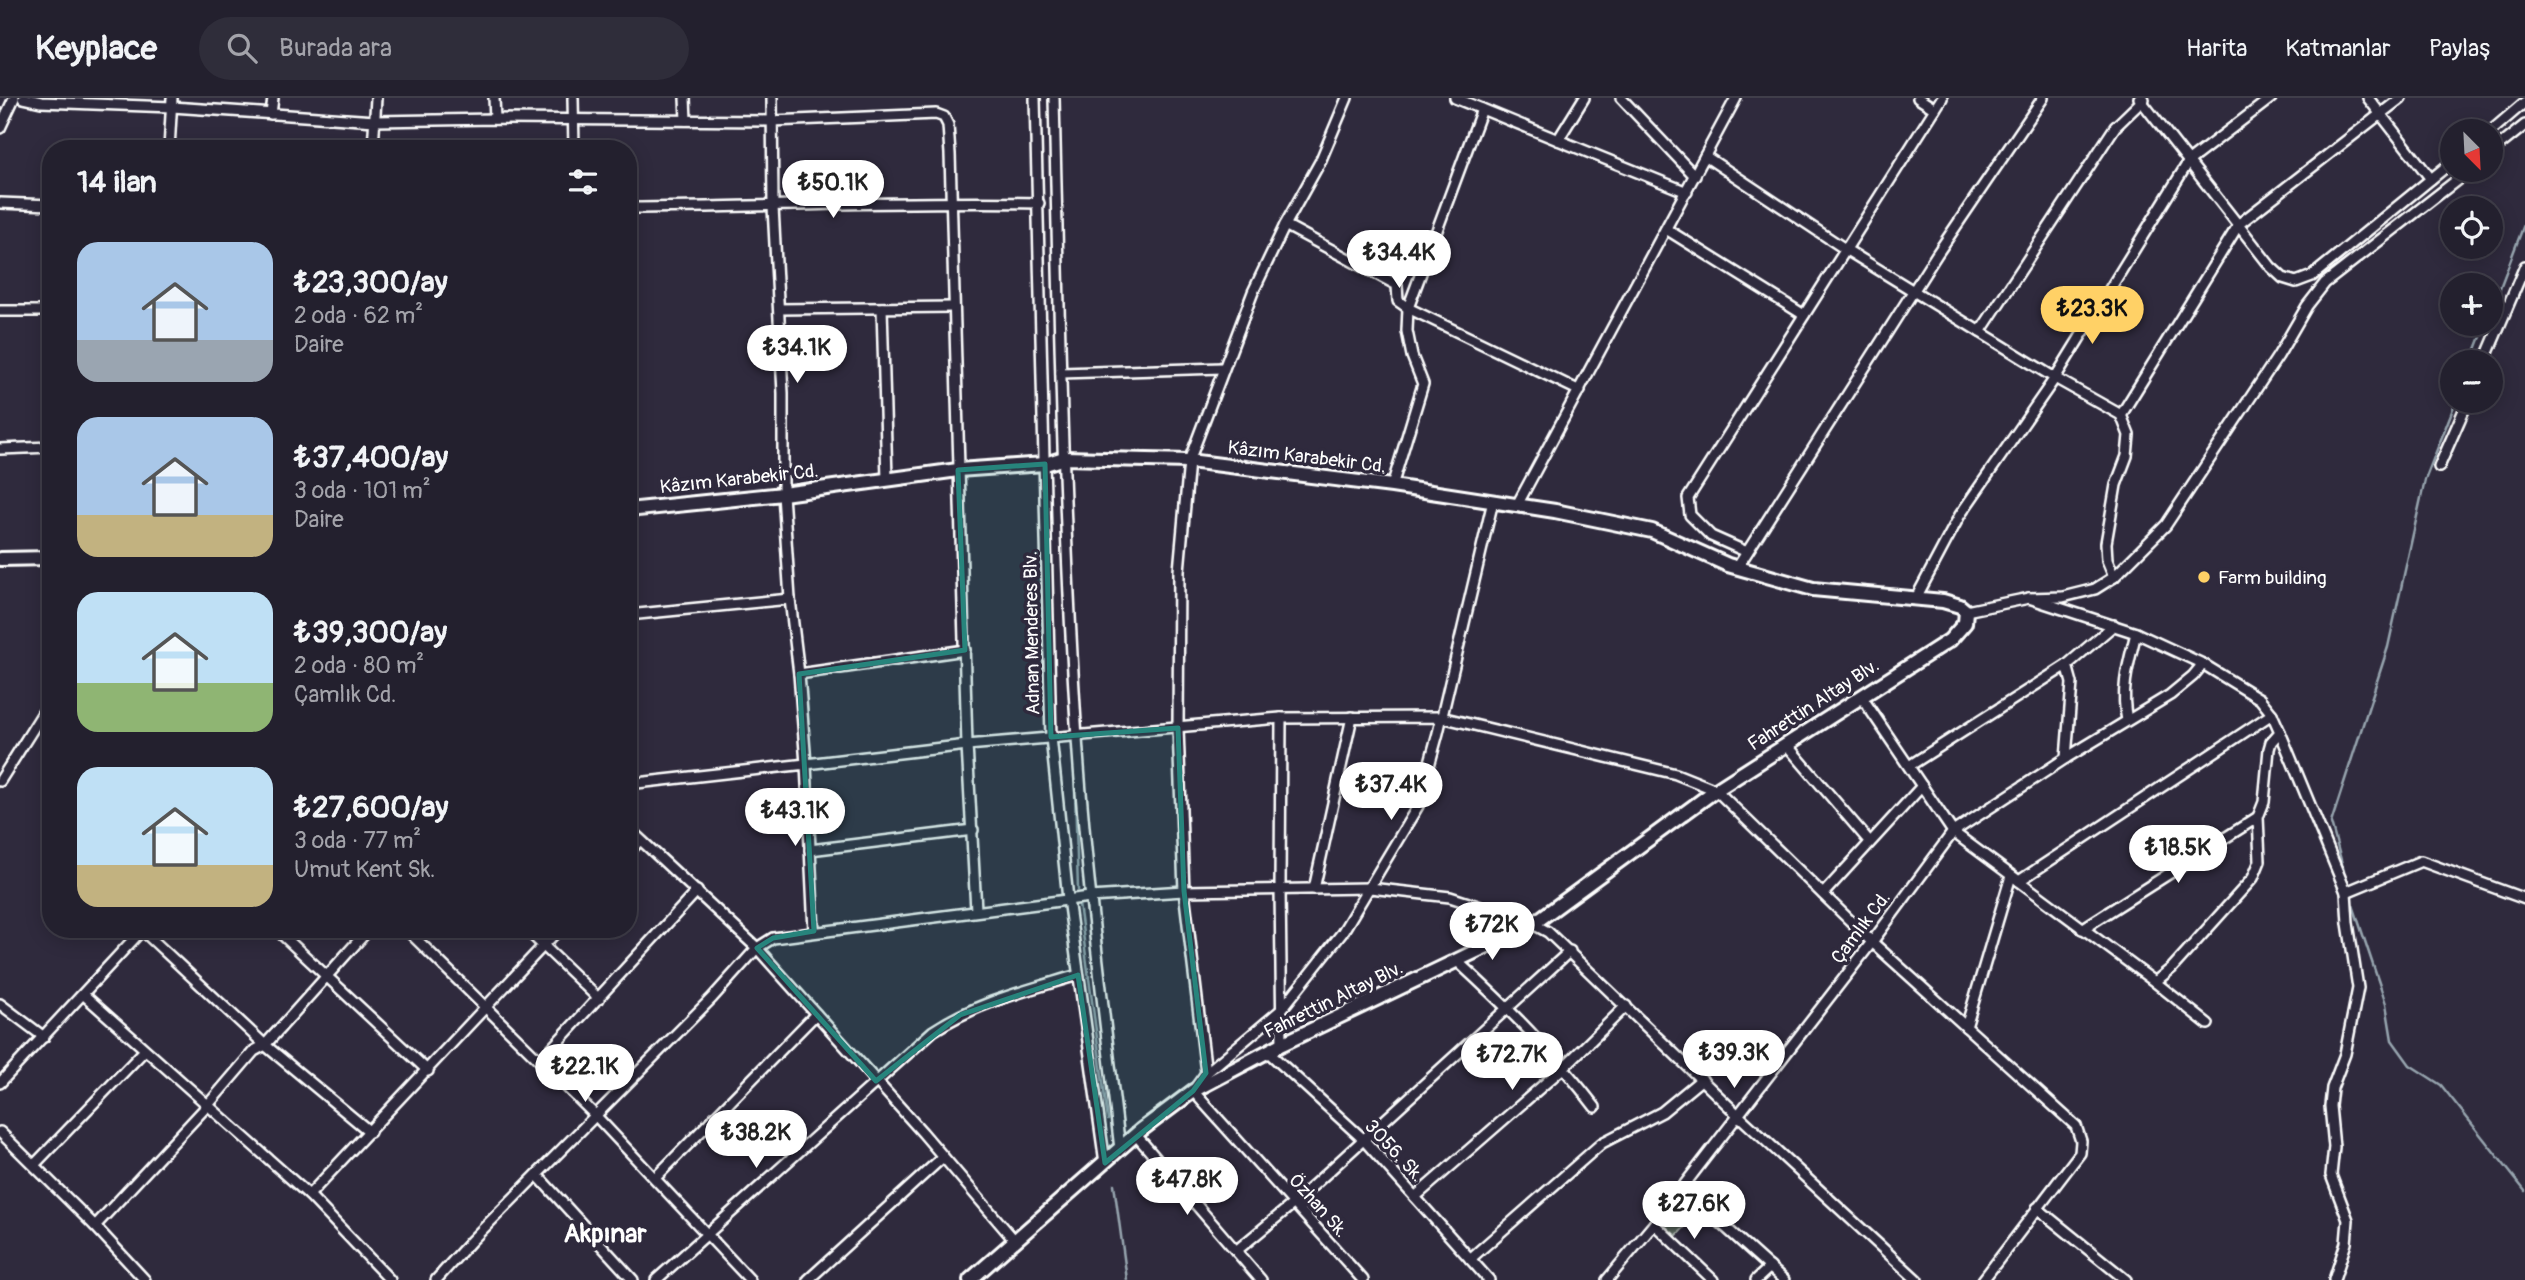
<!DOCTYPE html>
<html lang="tr">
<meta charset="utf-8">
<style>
:root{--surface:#23202e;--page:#2f2d3a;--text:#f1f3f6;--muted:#a3a3aa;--line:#403e4a;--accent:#ffd166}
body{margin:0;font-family:Pangolin,sans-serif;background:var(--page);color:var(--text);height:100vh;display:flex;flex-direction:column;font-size:26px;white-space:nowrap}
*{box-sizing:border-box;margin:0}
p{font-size:23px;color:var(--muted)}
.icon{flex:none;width:38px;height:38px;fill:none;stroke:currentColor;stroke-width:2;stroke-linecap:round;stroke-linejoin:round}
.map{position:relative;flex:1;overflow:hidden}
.panel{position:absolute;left:42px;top:42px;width:595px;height:798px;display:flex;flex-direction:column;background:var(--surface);border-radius:28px;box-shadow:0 4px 18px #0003,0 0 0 2px var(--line)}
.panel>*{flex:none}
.needle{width:46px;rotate:156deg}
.tools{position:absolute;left:2440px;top:21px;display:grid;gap:14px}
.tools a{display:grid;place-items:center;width:63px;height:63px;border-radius:50%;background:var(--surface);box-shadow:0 4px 18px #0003,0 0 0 2px var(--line);font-size:35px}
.price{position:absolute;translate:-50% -60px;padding:0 16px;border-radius:24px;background:#fff;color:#222;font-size:23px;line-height:46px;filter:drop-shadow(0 2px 4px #0008)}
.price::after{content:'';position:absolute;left:50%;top:42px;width:21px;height:16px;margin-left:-10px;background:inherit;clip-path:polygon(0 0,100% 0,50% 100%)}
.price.active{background:var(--accent);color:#111}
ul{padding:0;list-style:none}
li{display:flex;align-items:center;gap:21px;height:175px;padding:0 35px}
li span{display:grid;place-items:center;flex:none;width:196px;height:140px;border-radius:21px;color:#555}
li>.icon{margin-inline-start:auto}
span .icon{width:84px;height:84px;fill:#fffc;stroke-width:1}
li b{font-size:30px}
h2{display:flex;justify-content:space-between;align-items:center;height:84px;padding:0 35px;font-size:30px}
header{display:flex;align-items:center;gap:42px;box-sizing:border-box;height:98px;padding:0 35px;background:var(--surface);border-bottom:2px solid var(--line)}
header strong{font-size:33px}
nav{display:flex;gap:38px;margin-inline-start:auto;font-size:24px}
.search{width:490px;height:63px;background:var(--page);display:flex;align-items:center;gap:18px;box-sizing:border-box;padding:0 24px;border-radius:38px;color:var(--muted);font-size:26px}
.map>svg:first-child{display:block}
.green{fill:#5e6c62;stroke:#aeb6b0;stroke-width:2}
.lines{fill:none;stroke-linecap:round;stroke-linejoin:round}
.stream{stroke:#97a5af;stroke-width:2.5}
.street-casing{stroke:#fff;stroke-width:14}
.secondary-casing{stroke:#fff;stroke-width:18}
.street{stroke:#2f2a3d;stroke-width:9}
.secondary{stroke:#2f2a3d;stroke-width:12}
.marked{fill:#27847c;fill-opacity:0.2;stroke:#27847c;stroke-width:5;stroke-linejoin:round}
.poi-dot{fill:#ffd166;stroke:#2f2a3d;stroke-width:2.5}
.labels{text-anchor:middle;stroke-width:7;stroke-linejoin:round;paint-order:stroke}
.street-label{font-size:19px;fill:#fff;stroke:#2f2a3d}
.poi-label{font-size:19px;fill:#fff;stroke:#2f2a3d;text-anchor:start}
.district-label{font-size:26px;font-weight:bold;fill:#fff;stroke:#2f2a3d}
</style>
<header>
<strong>Keyplace</strong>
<div class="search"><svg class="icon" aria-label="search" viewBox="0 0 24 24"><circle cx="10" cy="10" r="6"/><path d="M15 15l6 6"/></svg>Burada ara</div>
<nav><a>Harita</a><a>Katmanlar</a><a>Paylaş</a></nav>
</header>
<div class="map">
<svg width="2525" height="1182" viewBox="0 0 2525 1182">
<rect width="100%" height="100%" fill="#2f2a3d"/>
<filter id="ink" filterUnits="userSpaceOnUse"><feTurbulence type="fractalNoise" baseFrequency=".0143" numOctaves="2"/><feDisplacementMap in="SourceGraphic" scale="14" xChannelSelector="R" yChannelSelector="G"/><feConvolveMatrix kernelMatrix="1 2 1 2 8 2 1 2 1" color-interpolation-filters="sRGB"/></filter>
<g filter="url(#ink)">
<polygon class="green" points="1682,1101 1698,1115 1676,1138 1661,1124"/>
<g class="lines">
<g class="stream">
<polyline points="2490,216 2525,124"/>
<polyline points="2471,264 2486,226"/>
<polyline points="1074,662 1078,792"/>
<polyline points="2344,773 2331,725 2388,549 2425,382 2456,303"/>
<polyline points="1079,806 1108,1022"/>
<polyline points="2353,807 2386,906 2392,942 2410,967 2441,987 2525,1093"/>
<polyline points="1114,1086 1127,1182"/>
</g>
<defs>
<g id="street">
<polyline points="23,0 41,4 172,9 375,23 495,21 772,23 936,16 944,19 948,27 950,56 967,647 976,812"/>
<polyline points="494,0 495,21"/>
<polyline points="573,0 574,51"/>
<polyline points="685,0 686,22"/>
<polyline points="772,0 773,109 783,295 783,396 790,501 799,576"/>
<polyline points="1035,0 1051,639 1068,801 1105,1065"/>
<path d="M 1054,0 C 1059,213 1063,427 1077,640 C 1086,778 1104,914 1120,1051"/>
<polyline points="1455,0 1558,42 1584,0"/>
<polyline points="1621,0 1695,78"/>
<polyline points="1918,0 1935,11"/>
<polyline points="2139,0 2271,169 2283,180 2296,184 2312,178 2452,64"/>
<polyline points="2368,0 2431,81"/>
<polyline points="271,16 273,0"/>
<polyline points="0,30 14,0"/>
<polyline points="2490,34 2525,4"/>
<polyline points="1558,42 1687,94"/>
<polyline points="169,51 172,0"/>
<polyline points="373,51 376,0"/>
<polyline points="2490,55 2525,27"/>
<polyline points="1705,58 1845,151 2055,280 2121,317 2129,337 2127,358 2116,387 2106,445 2107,462 2114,479"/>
<polyline points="0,105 51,107"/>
<path d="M 628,110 C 765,109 902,102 1039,105"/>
<polyline points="1285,127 1397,187 1398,203 1408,210 1580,293"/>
<polyline points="1666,131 1804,217"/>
<polyline points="882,210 887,381"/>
<polyline points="779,211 954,209"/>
<polyline points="0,213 51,213"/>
<polyline points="1980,234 2115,29 2144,1"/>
<polyline points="2484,264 2525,168"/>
<polyline points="1061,275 1222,270"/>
<polyline points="2121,317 2239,126 2401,0"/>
<polyline points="0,351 51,349"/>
<polyline points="2439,369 2468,303"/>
<polyline points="1392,388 1423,286 1412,258 1407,233 1408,210 1482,11"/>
<polyline points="1517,407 1736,0"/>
<polyline points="1747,454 1711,438 1690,417 1688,400 1942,0"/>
<polyline points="1737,470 1937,156 2043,0"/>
<polyline points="1916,500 1960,417 2055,280 2189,63 2271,0"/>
<polyline points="2029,500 2136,535 2203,566 2260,601 2272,616 2280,634 2346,794 2348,825 2358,890 2345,956 2332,990 2330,1008 2334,1049 2331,1077 2348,1122 2346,1145 2334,1182"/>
<polyline points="1966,513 2029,500 2063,499 2095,491 2114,479 2166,427 2278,258 2307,208 2325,185 2470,72"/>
<polyline points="628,517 790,501"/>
<polyline points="965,552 799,576 806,666 967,647 1281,620 1441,619 1676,676 1716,692 1872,844 2076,1028 2081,1043 2080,1055 1983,1182"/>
<polyline points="1861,598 1953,734 2155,884 2172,870 2253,780 2260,763 2258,719 2264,704 2269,651 2271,644 2280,634"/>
<polyline points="1281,620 1280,791 1282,946"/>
<path d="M 2127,622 C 2120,591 2129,564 2136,535"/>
<polyline points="1786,646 1869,743"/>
<polyline points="2066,660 2072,585 2067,567"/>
<polyline points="1909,668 2067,567 2114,527"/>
<polyline points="0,683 51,602"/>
<polyline points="628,686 806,666 814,833"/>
<polyline points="628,730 757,850 923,1035 1015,1143"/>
<polyline points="810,752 973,732"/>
<polyline points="628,755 640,742"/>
<polyline points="2019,783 2272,616"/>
<polyline points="1314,791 1352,619"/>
<polyline points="2346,794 2421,763 2525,801"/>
<polyline points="1823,796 1922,688"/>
<polyline points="276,831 428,973"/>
<polyline points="406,831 595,1017 750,1182"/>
<polyline points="526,831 599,901"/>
<polyline points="2082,831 2258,719"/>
<polyline points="142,832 265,947 370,1034"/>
<path d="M 1457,863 C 1507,909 1554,955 1595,1009"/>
<polyline points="2155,884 2208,926"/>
<polyline points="84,897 309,1097 390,1182"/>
<polyline points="0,906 44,939"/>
<polyline points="1966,929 2011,778"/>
<polyline points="1267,953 1363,1041 1489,1182"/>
<polyline points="540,963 697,793"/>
<polyline points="1206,975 1184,793 1178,630 1179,473 1189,363 1253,194 1285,127 1320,64 1347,0"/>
<polyline points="0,985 143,831"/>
<polyline points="0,1034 95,1128 145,1182"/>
<polyline points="1136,1037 1261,1182"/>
<polyline points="35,1066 144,953"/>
<polyline points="537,1077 633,1182"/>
<polyline points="655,1080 816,916"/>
<polyline points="1682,1090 1784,1182"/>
<polyline points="309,1097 559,831"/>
<polyline points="1415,1099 1564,969 1626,908"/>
<polyline points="2037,1110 2126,1182"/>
<polyline points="1654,1126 1713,1182"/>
<polyline points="95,1128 207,1008 254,953 265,947 369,831"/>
<polyline points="1236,1153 1294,1105 1570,853"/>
<polyline points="1470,1161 1602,1045 1662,1014 1702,981"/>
<polyline points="436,1182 471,1143 712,900 757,850 773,840 1090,799 1184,793 1370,790 1450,799 1533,826 1548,834 1738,1017 1917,1182"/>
<path d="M 656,1182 L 933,933 C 977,904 1029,892 1078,877"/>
<polyline points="808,1182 943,1059"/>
<polyline points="1363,1182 1193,993 1206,975 1281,912 1342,835 1418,708 1438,635 1493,403"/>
<polyline points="1607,1182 1654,1126 1872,844 1953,734 2066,660 2170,597 2193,578 2203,566"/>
<polyline points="1756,1182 1770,1169"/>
</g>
<g id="secondary">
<polyline points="628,412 783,396 958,372 1045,366 1064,360 1189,363 1392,388 1555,413 1652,433 1728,467 1813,491 1943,503 1960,508 1966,513 1965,525 1950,542 1716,692 1533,826 1282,946 1193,993 1141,1032 970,1182"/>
<polyline points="0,461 51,460"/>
</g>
</defs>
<use href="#street" class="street-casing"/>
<use href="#secondary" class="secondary-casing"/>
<use href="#street" class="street"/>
<use href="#secondary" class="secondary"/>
</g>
</g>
<path class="marked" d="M 1045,366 L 1051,639 L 1178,630 L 1184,793 L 1206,975 L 1193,993 L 1105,1065 L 1078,877 L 960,917 L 876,983 L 757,850 L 773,840 L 814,833 L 799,576 L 965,552 L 958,372 Z"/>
<circle class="poi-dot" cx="2204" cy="479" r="7"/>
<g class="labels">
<g class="street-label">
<text transform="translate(1307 358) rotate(7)" y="7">Kâzım Karabekir Cd.</text>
<text transform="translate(739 380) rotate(-6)" y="7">Kâzım Karabekir Cd.</text>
<text transform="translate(1031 535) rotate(-91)" y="7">Adnan Menderes Blv.</text>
<text transform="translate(1813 606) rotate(-33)" y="7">Fahrettin Altay Blv.</text>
<text transform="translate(1860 829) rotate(-53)" y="7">Çamlık Cd.</text>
<text transform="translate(1333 901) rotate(-26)" y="7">Fahrettin Altay Blv.</text>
<text transform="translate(1395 1052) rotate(47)" y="7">3056. Sk.</text>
<text transform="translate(1319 1107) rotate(48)" y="7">Özhan Sk.</text>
</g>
<g class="poi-label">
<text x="2218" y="486">Farm building</text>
</g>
<g class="district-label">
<text x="605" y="1144">Akpınar</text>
</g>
</g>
</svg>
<div class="tools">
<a><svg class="needle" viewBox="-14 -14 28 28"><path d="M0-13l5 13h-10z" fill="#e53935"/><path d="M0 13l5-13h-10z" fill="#a3a3aa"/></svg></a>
<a><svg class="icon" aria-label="locate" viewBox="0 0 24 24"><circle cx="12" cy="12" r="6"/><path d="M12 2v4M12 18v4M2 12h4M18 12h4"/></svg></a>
<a>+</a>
<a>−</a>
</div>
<b class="price" style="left:833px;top:122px">₺50.1K</b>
<b class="price" style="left:1399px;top:192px">₺34.4K</b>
<b class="price active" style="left:2092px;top:248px">₺23.3K</b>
<b class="price" style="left:797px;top:287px">₺34.1K</b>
<b class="price" style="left:1391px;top:724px">₺37.4K</b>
<b class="price" style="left:795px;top:750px">₺43.1K</b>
<b class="price" style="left:2178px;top:787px">₺18.5K</b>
<b class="price" style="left:1492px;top:864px">₺72K</b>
<b class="price" style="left:1734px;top:992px">₺39.3K</b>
<b class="price" style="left:1512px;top:994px">₺72.7K</b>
<b class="price" style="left:585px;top:1006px">₺22.1K</b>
<b class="price" style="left:756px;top:1072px">₺38.2K</b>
<b class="price" style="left:1187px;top:1119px">₺47.8K</b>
<b class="price" style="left:1694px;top:1143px">₺27.6K</b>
<section class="panel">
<h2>14 ilan<svg class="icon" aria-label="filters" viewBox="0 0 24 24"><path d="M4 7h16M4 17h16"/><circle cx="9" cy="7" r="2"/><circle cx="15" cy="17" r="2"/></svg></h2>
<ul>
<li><span style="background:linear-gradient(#a9c7e8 70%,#9aa5b1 0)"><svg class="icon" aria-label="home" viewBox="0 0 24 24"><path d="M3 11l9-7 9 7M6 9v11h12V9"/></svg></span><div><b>₺23,300/ay</b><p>2 oda · 62 m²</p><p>Daire</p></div></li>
<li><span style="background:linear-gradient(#a9c7e8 70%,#c2b280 0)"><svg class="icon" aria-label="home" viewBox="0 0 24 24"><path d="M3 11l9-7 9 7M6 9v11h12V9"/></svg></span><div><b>₺37,400/ay</b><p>3 oda · 101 m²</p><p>Daire</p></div></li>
<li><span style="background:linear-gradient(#bfe0f5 65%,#8fb573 0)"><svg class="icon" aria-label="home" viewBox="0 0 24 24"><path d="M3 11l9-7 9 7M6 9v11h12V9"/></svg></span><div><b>₺39,300/ay</b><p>2 oda · 80 m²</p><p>Çamlık Cd.</p></div></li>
<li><span style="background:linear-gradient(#bfe0f5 70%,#c2b280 0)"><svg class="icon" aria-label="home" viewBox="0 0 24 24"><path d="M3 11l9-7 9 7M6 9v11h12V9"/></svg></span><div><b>₺27,600/ay</b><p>3 oda · 77 m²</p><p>Umut Kent Sk.</p></div></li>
</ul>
</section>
</div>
